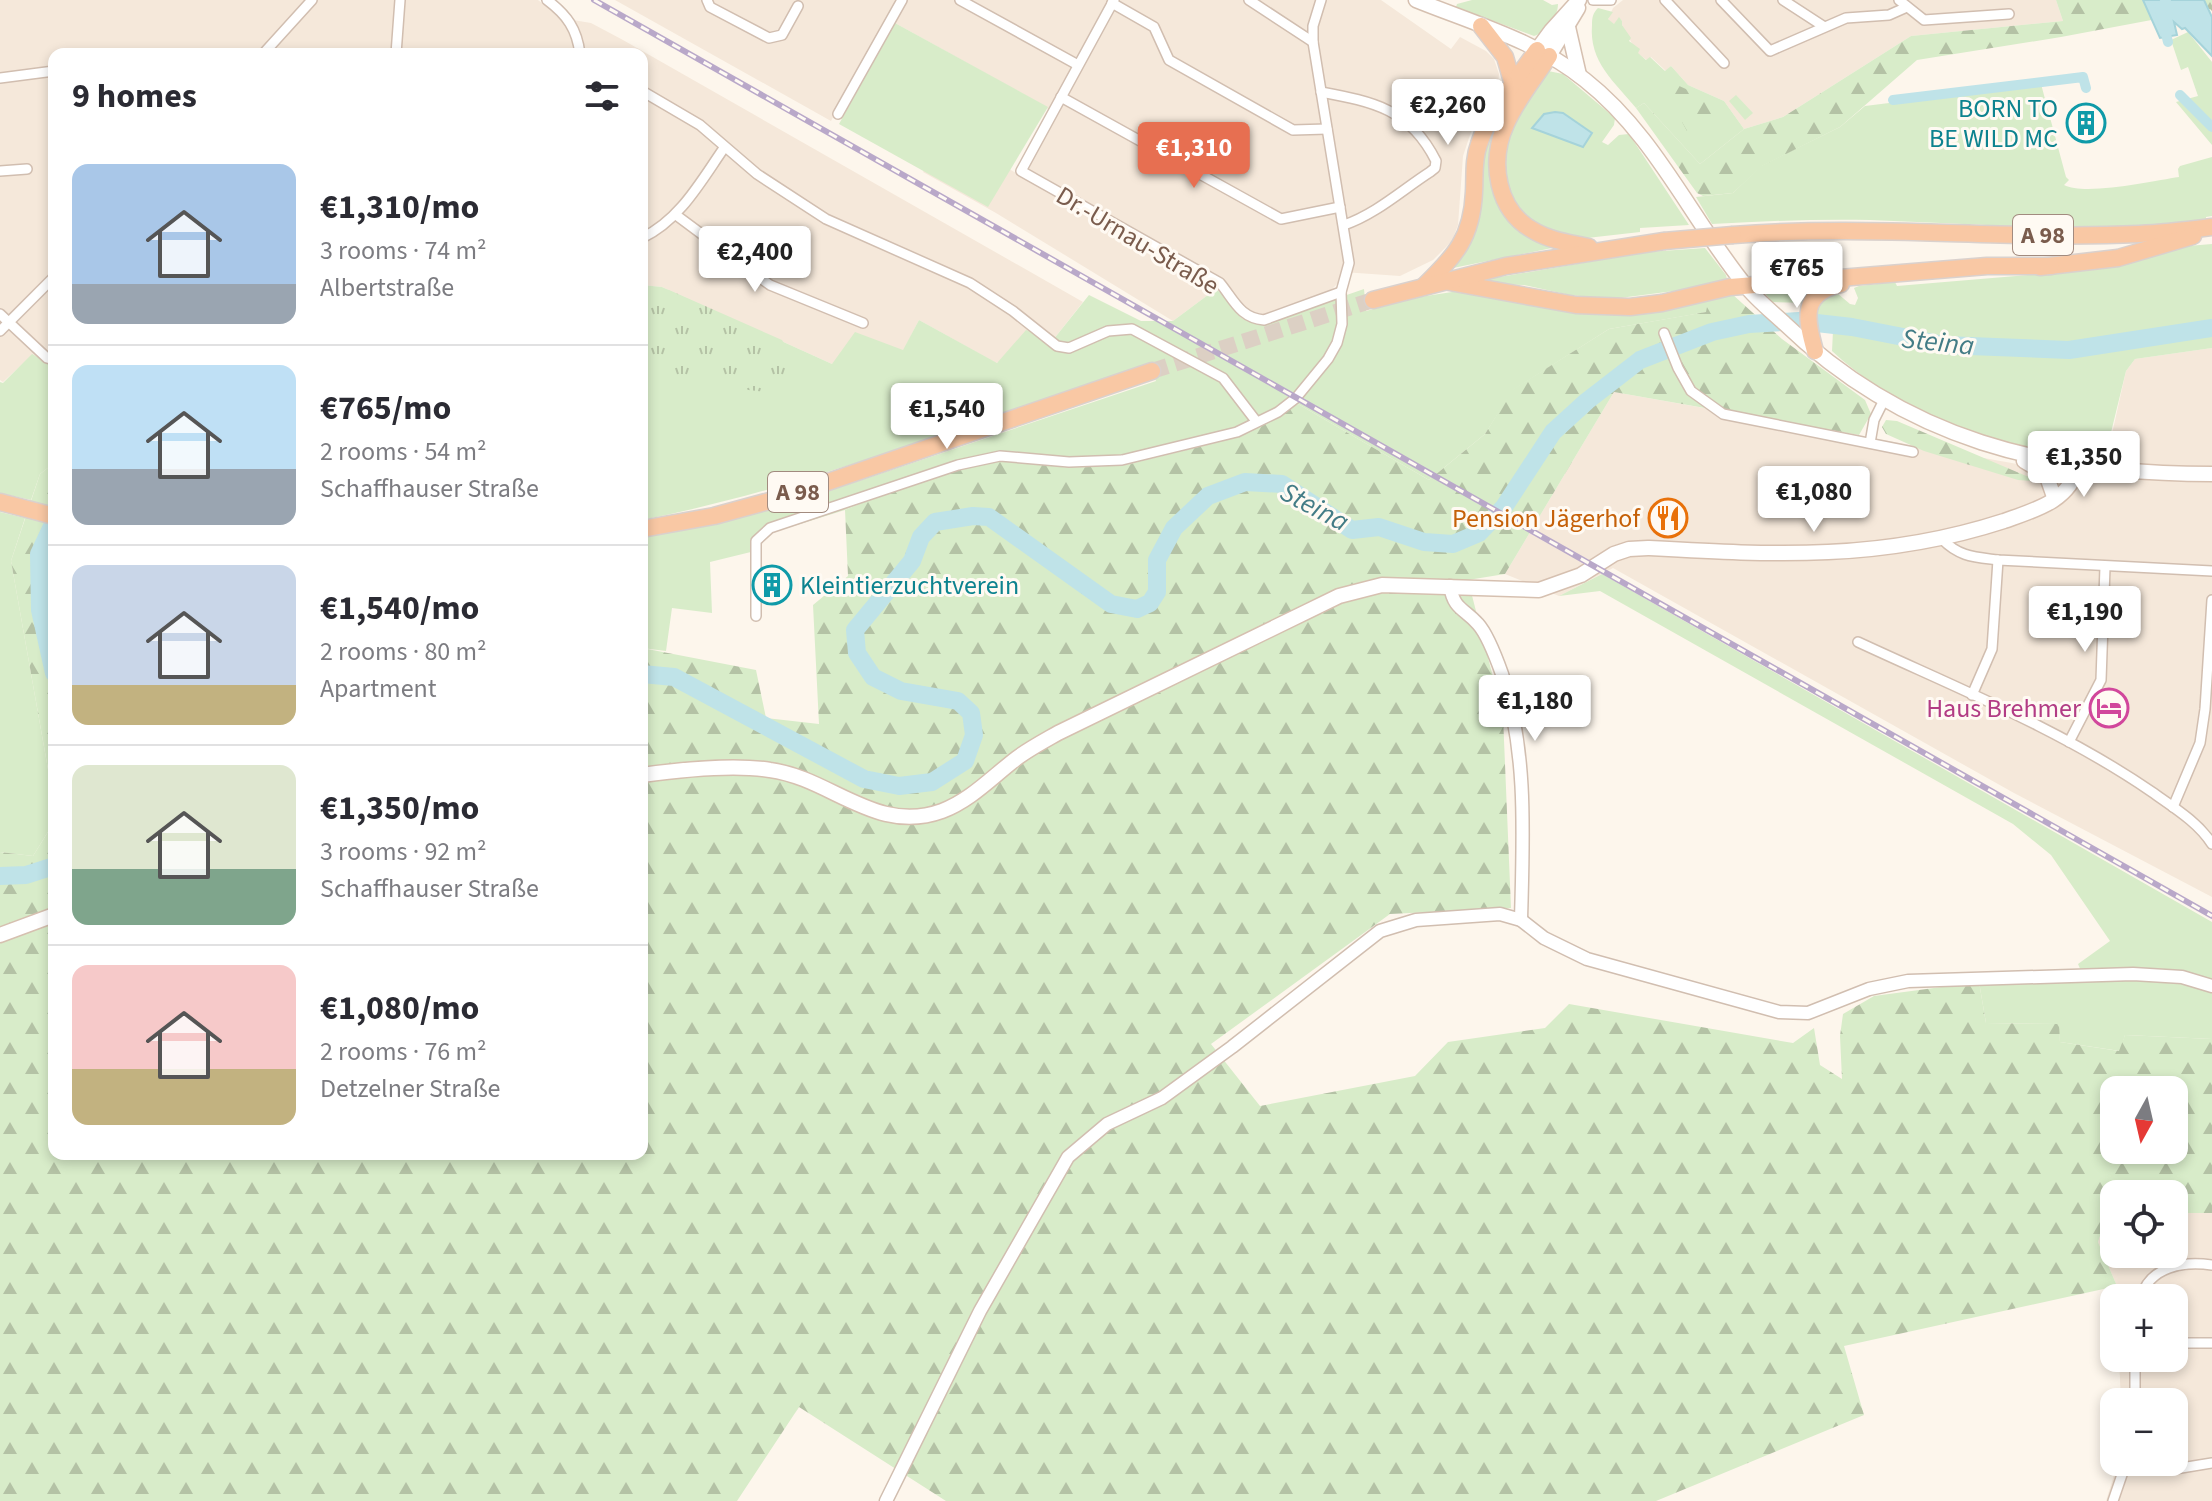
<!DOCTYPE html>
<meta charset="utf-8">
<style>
:root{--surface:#fff;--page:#f2f2f3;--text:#2b2b33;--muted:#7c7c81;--line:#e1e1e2;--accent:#e76f51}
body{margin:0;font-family:"Source Sans 3",sans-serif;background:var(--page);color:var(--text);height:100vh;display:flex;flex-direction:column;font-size:30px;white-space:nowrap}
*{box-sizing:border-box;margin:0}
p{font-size:26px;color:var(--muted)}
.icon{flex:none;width:44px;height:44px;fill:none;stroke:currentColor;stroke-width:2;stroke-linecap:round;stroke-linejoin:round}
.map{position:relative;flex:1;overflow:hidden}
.sheet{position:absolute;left:48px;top:48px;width:600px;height:1112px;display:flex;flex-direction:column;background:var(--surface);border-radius:16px;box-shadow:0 4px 12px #0003}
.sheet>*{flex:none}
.needle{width:52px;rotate:188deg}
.tools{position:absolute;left:2100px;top:1076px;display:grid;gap:16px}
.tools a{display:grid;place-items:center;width:88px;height:88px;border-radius:16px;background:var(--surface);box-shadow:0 4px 12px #0003;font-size:40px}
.price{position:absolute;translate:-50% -68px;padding:0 18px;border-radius:8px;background:#fff;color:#222;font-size:26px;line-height:52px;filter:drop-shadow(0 2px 4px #0008)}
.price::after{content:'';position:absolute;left:50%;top:48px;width:24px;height:18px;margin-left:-12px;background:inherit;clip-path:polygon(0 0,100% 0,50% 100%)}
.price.current{background:var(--accent);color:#fff}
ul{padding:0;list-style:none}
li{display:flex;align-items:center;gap:24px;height:200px;padding:0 24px}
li+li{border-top:2px solid var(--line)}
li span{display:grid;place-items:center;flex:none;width:224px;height:160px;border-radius:16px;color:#555}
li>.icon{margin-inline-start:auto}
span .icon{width:96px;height:96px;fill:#fffc;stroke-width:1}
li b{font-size:34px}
h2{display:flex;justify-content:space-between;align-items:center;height:96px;padding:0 24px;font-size:34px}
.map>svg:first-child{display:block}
.residential{fill:#f5e8da}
.green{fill:#d8ecc9}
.forest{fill:url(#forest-firs);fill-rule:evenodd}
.park{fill:url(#park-tufts)}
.water{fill:#bfe3e8;stroke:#a5d3da;stroke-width:2}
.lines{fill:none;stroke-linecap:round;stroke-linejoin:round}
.canal{stroke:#bfe3e8;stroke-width:10}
.river{stroke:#bfe3e8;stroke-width:18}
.trunk-tunnel{stroke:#dcd0c4;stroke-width:16;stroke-dasharray:16 8;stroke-linecap:butt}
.minor-casing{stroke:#d1beb0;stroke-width:12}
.tertiary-casing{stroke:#d1beb0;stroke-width:15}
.secondary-casing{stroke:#d6c0b0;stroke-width:17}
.trunk-casing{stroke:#dad1cd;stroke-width:19}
.minor{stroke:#fff;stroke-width:9}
.tertiary{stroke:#fff;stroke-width:12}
.secondary{stroke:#fff;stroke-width:14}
.trunk{stroke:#f9c8a4;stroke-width:16}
.rail-casing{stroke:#b9a8c9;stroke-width:6}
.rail{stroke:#fffaf3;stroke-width:3;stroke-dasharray:9;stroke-linecap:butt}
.trunk-bridge-casing{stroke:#dad1cd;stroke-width:19;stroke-linecap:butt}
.trunk-bridge{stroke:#f9c8a4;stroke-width:16}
.labels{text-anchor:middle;stroke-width:6;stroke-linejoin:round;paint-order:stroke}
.shield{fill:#fffaf3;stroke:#a28b7f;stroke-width:2}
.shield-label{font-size:24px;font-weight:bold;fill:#7a5c4d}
.culture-label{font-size:26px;fill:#0d838f;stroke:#fffaf3;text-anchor:end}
.street-label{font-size:26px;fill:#7a5c4d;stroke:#fffaf3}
.food-label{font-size:26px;fill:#c56008;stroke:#fffaf3;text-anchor:end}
.hotel-label{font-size:26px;fill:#b23c85;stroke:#fffaf3;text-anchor:end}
.water-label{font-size:28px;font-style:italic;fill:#437c86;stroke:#fffaf3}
</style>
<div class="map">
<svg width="2212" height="1501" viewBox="0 0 2212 1501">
<defs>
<pattern id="forest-firs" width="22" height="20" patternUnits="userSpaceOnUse" patternTransform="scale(2)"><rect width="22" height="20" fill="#d8ecc9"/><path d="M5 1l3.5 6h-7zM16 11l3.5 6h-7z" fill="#b4c2a5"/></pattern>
<pattern id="park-tufts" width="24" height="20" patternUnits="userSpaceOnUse" patternTransform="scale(2)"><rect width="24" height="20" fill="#d8ecc9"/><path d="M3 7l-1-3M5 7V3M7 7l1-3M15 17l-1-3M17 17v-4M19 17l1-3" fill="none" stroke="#b4c2a5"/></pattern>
</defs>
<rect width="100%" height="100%" fill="#fdf6ec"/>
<g class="residential">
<polygon points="0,0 538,0 561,18 591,23 623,40 1083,302 1053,340 996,363 919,320 903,351 832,364 662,287 642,285 642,54 54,54 54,365 39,358 29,358 3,382 0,380"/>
<polygon points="615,0 1381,0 1451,49 1460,37 1486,51 1494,59 1499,74 1498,86 1490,104 1471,132 1463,156 1458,225 1452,241 1433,260 1400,276 1343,272 1338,283 1329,292 1261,316 1248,314 1228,286 1216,289 1173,321 996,213 923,172 947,132 1021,176 1056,116 1043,105 886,18 831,121"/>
<polygon points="1623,0 2056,0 2063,21 1911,36 1783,117 1744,129 1724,101 1688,85 1671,66 1666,71 1651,57 1647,60 1637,53 1622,25 1622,21 1619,18 1614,25 1608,19 1613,8"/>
<polygon points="2212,348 2212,897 2014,793 1613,568 1559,596 1505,574 1614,392 2102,479 2126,371 2135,359"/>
<polygon points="2174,1213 2212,1213 2212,1501 2106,1501 2118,1462 2174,1462 2174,1402 2121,1402 2119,1358 2174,1358 2174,1298 2117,1298 2117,1286 2098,1242 2104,1224 2114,1219 2114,1254 2174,1254"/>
</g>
<g class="green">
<path d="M 1472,0 L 1543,0 L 1552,5 L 1558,4 C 1558,17 1546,33 1534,36 L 1456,7 L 1457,4 Z"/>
<path d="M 1598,8 L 1613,12 L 1608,19 L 1614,24 L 1619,17 L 1622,21 L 1622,25 L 1631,38 L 1629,41 L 1640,49 L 1638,53 L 1646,60 L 1650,57 L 1665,71 L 1671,66 L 1688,85 L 1724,101 L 1744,129 L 1700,164 L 1644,103 L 1636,108 C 1614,81 1589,62 1592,25 C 1592,17 1593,13 1598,8 Z"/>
<polygon points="895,23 1048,107 988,207 839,124"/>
<polygon points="2188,32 2212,62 2212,145 2176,102 2198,96 2188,67 2181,70 2171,40"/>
<polygon points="1548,71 1563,74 1615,118 1614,125 1602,142 1608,145 1619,135 1629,134 1689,225 1640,228 1640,232 1587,238 1551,233 1528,220 1513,203 1502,170 1509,132 1514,120"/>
<path d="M 2041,84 L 2066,177 L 2069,180 L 2064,185 C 2085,196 2153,181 2179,177 L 2178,169 L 2180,166 L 2212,157 L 2212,216 L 2206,217 L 2206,220 C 2094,234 1983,224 1870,220 C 1817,219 1765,221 1712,224 L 1696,197 L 1733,193 L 1761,166 L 1840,127 L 1865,106 Z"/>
<polygon points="1504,107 1494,186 1552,248 1448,269 1484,144"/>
<path d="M 2212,244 L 2212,348 L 2135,359 L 2126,371 L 2104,461 C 2008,448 1905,419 1832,351 L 1833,331 L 1816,330 C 1816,310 1817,301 1837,293 L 1850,304 L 1855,305 L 1858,298 L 1854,288 L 1859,286 L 1895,282 L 1897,286 L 2089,270 L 2188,246 Z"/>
<polygon points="1705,248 1726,275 1727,279 1697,288 1612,299 1570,295 1524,285 1488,284 1488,279 1647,252"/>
<path d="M 642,285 L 662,287 L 832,364 L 855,332 L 903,350 L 919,320 L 997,363 L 1026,330 L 1053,340 L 1089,295 L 1141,321 L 1173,321 L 1216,289 C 1236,305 1233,323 1263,324 L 1364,289 L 1366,311 L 1413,298 L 1452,292 L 1471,292 L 1543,305 L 1709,297 L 1707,312 L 1609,329 L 1513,390 L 1485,434 L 1429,480 L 1298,404 L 1239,437 L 1126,465 L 1069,468 L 998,459 L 914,481 L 845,510 L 771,533 L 761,542 L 759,550 L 710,562 L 712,613 L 672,608 L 666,651 L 642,648 L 642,538 L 757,513 L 826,492 L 1156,381 L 1148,363 L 981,421 L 977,412 L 951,422 L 954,431 C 851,465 749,499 642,520 Z"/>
<polygon points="1822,286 1807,303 1772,302 1764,292"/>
<polygon points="32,354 54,366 54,463 40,474 31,500 0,493 0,382 3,383"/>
<polygon points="0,512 25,518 11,561 54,803 54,822 33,856 0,852"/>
<polygon points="1602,574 2212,922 2212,1039 2125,1035 2120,1051 2060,1042 2058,1024 1986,1023 1979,982 1980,972 2029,974 2081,971 2078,964 2110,941 2051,855 2013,824 1600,591 1559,596"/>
</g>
<g class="forest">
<polygon points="2056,0 2212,0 2212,11 2210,9 2061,37 1917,60 1840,127 1762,166 1733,193 1703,196 1697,193 1636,108 1644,103 1700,164 1744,129 1783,117 1911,36 2063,21"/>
<polygon points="1677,85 1706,98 1714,116 1687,131 1667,95"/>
<path d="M 1732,294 L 1782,339 L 1865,400 L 1871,414 L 1859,435 L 1614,392 L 1505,574 L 1468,580 L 1503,716 L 1511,908 L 1390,914 L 1211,1044 L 1260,1106 L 1415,1076 L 1448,1042 L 1545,1028 L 1569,1004 L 1793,1043 L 1814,1028 L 1820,1065 L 1842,1079 L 1840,1036 L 1843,1014 L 1874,996 L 1979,982 L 1986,1023 L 2059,1024 L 2060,1042 L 2119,1051 L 2125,1035 L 2212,1039 L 2212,1213 L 2174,1213 L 2174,1194 L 2114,1194 L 2114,1219 L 2104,1224 L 2098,1242 L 2117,1286 L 1844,1346 L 1864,1415 L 1656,1501 L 946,1501 L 799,1407 L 737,1501 L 0,1501 L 0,852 L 33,856 L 54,822 L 54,1154 L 642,1154 L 642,648 L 756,670 L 766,718 L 819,724 L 813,605 L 848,576 L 845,510 L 914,481 L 959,467 L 998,459 L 1069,468 L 1126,465 L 1239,437 L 1298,404 L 1429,480 L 1485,434 L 1512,390 L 1609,329 L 1706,312 L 1709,297 ZM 2114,1090 L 2174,1090 L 2174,1150 L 2114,1150 Z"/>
<polygon points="1886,420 1897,421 2031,478 2032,481 2018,480 1924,451 1886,434 1882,427"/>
<polygon points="54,463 54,803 11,561 40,474"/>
</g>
<g class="park">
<polygon points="1736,95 1753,113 1745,120 1729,101"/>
<polygon points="642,286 669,290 782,340 805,377 784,394 642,378"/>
</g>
<g class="water">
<polygon points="2143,0 2204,0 2212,17 2212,56 2185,28 2182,29 2174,22 2177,35 2160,38"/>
<polygon points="1555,112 1563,113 1592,133 1583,147 1532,128 1544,114"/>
</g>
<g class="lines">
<g class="canal">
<polyline points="2166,0 2160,10 2168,42"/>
<polyline points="2180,95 2212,127"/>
<polyline points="1893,100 2083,77 2086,88"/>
</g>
<g class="river">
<polyline points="54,522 39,554 40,610 54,673"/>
<polyline points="642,674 674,677 864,779 899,786 932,782 965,761 974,735 971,713 958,701 901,691 873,677 857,653 855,630 912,561 921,537 935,522 973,516 989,517 1111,604 1137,609 1150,603 1157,592 1157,560 1174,528 1208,496 1245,482 1282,484 1352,530 1379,527 1424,542 1453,544 1479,533 1504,507 1553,432 1587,401 1640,360 1712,332 1749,324 1799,321 1852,327 1944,345 2069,350 2212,328"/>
<polyline points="0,876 26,875 54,866"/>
</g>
<polyline class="trunk-tunnel" points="1152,371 1373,300"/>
<defs>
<g id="minor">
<path d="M 547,0 C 567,15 577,29 580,54"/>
<polyline points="707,0 710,7 769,38 782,35 798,6"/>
<polyline points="960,0 1078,65"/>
<path d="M 1114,0 L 1021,171 L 1220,283 C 1234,300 1240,318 1264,320 L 1341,292"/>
<polyline points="1249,0 1313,42"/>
<polyline points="1593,0 1611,0"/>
<polyline points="1665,0 1724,63"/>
<polyline points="1721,0 1770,51 1846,18 1889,15 1907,7"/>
<polyline points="1783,0 1823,26"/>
<polyline points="1899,0 1924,20 2009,14"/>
<polyline points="1112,3 1154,27 1169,60 1293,130 1327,129"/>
<polyline points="263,54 312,0"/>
<polyline points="396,54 400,0"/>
<polyline points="0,78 54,71"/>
<polyline points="642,91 700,125 757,174 826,219 970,283 1013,311 1057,346 1069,348 1108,331 1132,329 1223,378 1256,421"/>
<path d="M 1321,92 C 1374,102 1410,109 1436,161 L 1435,168 L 1430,172 C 1402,190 1376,214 1344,225"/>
<polyline points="1061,97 1281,219 1340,207"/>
<polyline points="838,114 902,0"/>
<polyline points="0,171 27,169"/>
<polyline points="676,215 770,285 863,323"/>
<path d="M 642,238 C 680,220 701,181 724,148"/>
<polyline points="0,314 47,358 54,360"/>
<polyline points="0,331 54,277"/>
<polyline points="1664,333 1678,368 1691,391 1723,414 1913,452"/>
<polyline points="1870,443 1874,420 1884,400"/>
<path d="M 1942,539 C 1959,557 1975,557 1998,560 L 2212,571"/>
<polyline points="756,616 756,541 770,528 958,465 1000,456 1069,462 1122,460 1237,432 1278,412 1296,398 1328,359 1337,343 1342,324 1341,292 1349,263 1313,42 1313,26 1321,0"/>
<path d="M 1858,642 C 1957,688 2062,730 2152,792 C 2173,807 2198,822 2212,844"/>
<polyline points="1972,695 1992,649 1998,560"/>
<polyline points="2069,742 2101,680 2105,567"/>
<polyline points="2173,807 2200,743 2205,709 2212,600"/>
<path d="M 2141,1298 C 2149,1266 2184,1261 2212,1265"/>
<polyline points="2174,1343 2212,1343"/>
<polyline points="2135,1402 2135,1358"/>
<polyline points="2125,1466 2175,1469 2212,1463"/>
<polyline points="2113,1501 2126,1463"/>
</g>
<g id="tertiary">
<path d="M 1450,586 C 1454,610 1464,608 1478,624 C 1488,635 1497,660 1502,674 C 1528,753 1523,839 1521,920"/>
<polyline points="886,1501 980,1311 1068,1157 1107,1124 1162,1098 1232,1047 1380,931 1416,920 1500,914 1521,920 1544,938 1587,959 1779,1012 1808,1013 1869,989 1908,981 2133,974 2182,977 2212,986"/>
</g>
<g id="secondary">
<path d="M 1416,0 C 1473,23 1537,41 1585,80 C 1655,135 1690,217 1745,285 C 1756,299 1771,311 1784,323 C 1905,440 2047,474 2212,474"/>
<polyline points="1568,27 1579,75"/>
<polyline points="1537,50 1551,31 1579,0"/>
<polyline points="1549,56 1578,8"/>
<polyline points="2024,461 2046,474 2053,494"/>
<path d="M 642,775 C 678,770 734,764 770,770 C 831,778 876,835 942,811 C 971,800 992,777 1017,758 C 1029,749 1044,741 1058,733 L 1339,596 L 1382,585 L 1539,590 L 1581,575 L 1614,554 L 1629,549 L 1648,548 C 1775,555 1881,561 2004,521 C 2035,510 2070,501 2078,466"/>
<polyline points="0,935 54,915"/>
</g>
<g id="trunk">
<polyline points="1481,26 1505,57 1513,85"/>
<path d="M 1549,56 C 1535,78 1517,99 1506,124 C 1489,161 1496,212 1536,232 C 1552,241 1571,243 1589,247"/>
<path d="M 1733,235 C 1868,224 2004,240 2139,234 C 2164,233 2188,230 2212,227"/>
<polyline points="2040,267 2118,258 2193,236"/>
<polyline points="1444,281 1576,305 1630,307 1662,303 1730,287 1987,266 2051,266"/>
<path d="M 1424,286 C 1455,256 1472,238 1474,192 C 1475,176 1473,160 1479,144 C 1490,110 1517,79 1537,50"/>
<polyline points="1373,300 1506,266 1664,241"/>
<path d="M 1815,351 C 1806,319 1800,293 1841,284"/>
<polyline points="0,502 54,516"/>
<polyline points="642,529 714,516 784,497 1152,371"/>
</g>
</defs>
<use href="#minor" class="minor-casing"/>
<use href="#tertiary" class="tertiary-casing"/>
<use href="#secondary" class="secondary-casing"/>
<use href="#trunk" class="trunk-casing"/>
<use href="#minor" class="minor"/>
<use href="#tertiary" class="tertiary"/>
<use href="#secondary" class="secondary"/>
<use href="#trunk" class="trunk"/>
<defs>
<polyline id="rail" points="594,0 2212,916"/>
</defs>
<use href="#rail" class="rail-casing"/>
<use href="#rail" class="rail"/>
<defs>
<polyline id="trunk-bridge" points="1664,241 1733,235"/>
</defs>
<use href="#trunk-bridge" class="trunk-bridge-casing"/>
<use href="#trunk-bridge" class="trunk-bridge"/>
</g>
<defs>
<symbol id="building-ring" viewBox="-11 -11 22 22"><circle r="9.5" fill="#fffaf3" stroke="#0f9aa8" stroke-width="1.5"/><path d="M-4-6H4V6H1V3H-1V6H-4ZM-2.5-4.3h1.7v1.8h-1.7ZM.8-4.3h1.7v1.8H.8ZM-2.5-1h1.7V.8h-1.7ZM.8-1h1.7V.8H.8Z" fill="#0f9aa8"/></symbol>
<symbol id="restaurant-ring" viewBox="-11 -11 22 22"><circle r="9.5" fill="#fffaf3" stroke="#e8710a" stroke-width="1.5"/><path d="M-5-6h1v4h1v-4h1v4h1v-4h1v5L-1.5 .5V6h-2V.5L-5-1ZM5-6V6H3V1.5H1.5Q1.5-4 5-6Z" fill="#e8710a"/></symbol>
<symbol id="hotel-ring" viewBox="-11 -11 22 22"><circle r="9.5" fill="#fffaf3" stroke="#d1479c" stroke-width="1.5"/><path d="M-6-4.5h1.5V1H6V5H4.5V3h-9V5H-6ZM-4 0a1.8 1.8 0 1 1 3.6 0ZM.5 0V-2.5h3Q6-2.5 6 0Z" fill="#d1479c"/></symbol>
</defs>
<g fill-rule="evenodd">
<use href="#building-ring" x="2064" y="101" width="44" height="44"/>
<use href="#restaurant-ring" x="1646" y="496" width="44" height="44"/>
<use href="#building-ring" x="750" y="563" width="44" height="44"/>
<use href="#hotel-ring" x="2087" y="686" width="44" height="44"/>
</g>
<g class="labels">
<g class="shield">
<rect x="2013" y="215" width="60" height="40" rx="6"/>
<rect x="768" y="472" width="60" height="40" rx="6"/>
</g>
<g class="shield-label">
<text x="2043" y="243">A 98</text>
<text x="798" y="500">A 98</text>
</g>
<g class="culture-label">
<text x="2058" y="117">BORN TO<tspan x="2058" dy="30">BE WILD MC</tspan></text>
<text x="800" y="594" text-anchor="start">Kleintierzuchtverein</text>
</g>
<g class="street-label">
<text transform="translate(1138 240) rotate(31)" y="9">Dr.-Urnau-Straße</text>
</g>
<g class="food-label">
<text x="1640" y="527">Pension Jägerhof</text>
</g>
<g class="hotel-label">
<text x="2081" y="717">Haus Brehmer</text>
</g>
<g class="water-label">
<text transform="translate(1938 341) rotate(6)" y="10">Steina</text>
<text transform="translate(1315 506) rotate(28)" y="10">Steina</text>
</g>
</g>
</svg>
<div class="tools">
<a><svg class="needle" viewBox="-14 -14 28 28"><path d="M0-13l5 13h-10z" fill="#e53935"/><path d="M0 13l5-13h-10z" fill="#7c7c81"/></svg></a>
<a><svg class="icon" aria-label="locate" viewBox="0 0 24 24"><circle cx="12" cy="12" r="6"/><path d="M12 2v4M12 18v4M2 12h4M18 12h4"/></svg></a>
<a>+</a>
<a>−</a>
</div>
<b class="price" style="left:1448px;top:147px">€2,260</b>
<b class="price current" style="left:1194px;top:190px">€1,310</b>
<b class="price" style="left:755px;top:294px">€2,400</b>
<b class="price" style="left:1797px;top:310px">€765</b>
<b class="price" style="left:947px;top:451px">€1,540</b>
<b class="price" style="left:2084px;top:499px">€1,350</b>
<b class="price" style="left:1814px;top:534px">€1,080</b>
<b class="price" style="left:2085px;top:654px">€1,190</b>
<b class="price" style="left:1535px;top:743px">€1,180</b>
<section class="sheet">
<h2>9 homes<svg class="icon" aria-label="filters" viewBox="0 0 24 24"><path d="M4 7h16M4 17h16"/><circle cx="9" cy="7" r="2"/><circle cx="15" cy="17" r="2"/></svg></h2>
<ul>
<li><span style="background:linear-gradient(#a9c7e8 75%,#9aa5b1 0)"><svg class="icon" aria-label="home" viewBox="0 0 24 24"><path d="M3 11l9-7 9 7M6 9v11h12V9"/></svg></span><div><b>€1,310/mo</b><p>3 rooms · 74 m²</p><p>Albertstraße</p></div></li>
<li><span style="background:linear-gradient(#bfe0f5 65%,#9aa5b1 0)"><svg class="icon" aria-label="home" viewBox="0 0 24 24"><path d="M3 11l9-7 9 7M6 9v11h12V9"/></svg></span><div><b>€765/mo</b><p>2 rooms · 54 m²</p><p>Schaffhauser Straße</p></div></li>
<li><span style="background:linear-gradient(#c9d6e8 75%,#c2b280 0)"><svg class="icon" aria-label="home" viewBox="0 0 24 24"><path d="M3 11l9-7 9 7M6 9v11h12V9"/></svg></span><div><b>€1,540/mo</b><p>2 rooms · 80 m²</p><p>Apartment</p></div></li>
<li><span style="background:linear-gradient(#dfe7d0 65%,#7fa58c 0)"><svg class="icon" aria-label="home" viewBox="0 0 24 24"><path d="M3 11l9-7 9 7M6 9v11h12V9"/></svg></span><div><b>€1,350/mo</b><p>3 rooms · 92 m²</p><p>Schaffhauser Straße</p></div></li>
<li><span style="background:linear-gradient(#f6c9c9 65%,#c2b280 0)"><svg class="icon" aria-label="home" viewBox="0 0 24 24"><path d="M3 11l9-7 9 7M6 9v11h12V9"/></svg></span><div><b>€1,080/mo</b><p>2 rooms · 76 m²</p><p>Detzelner Straße</p></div></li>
</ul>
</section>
</div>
